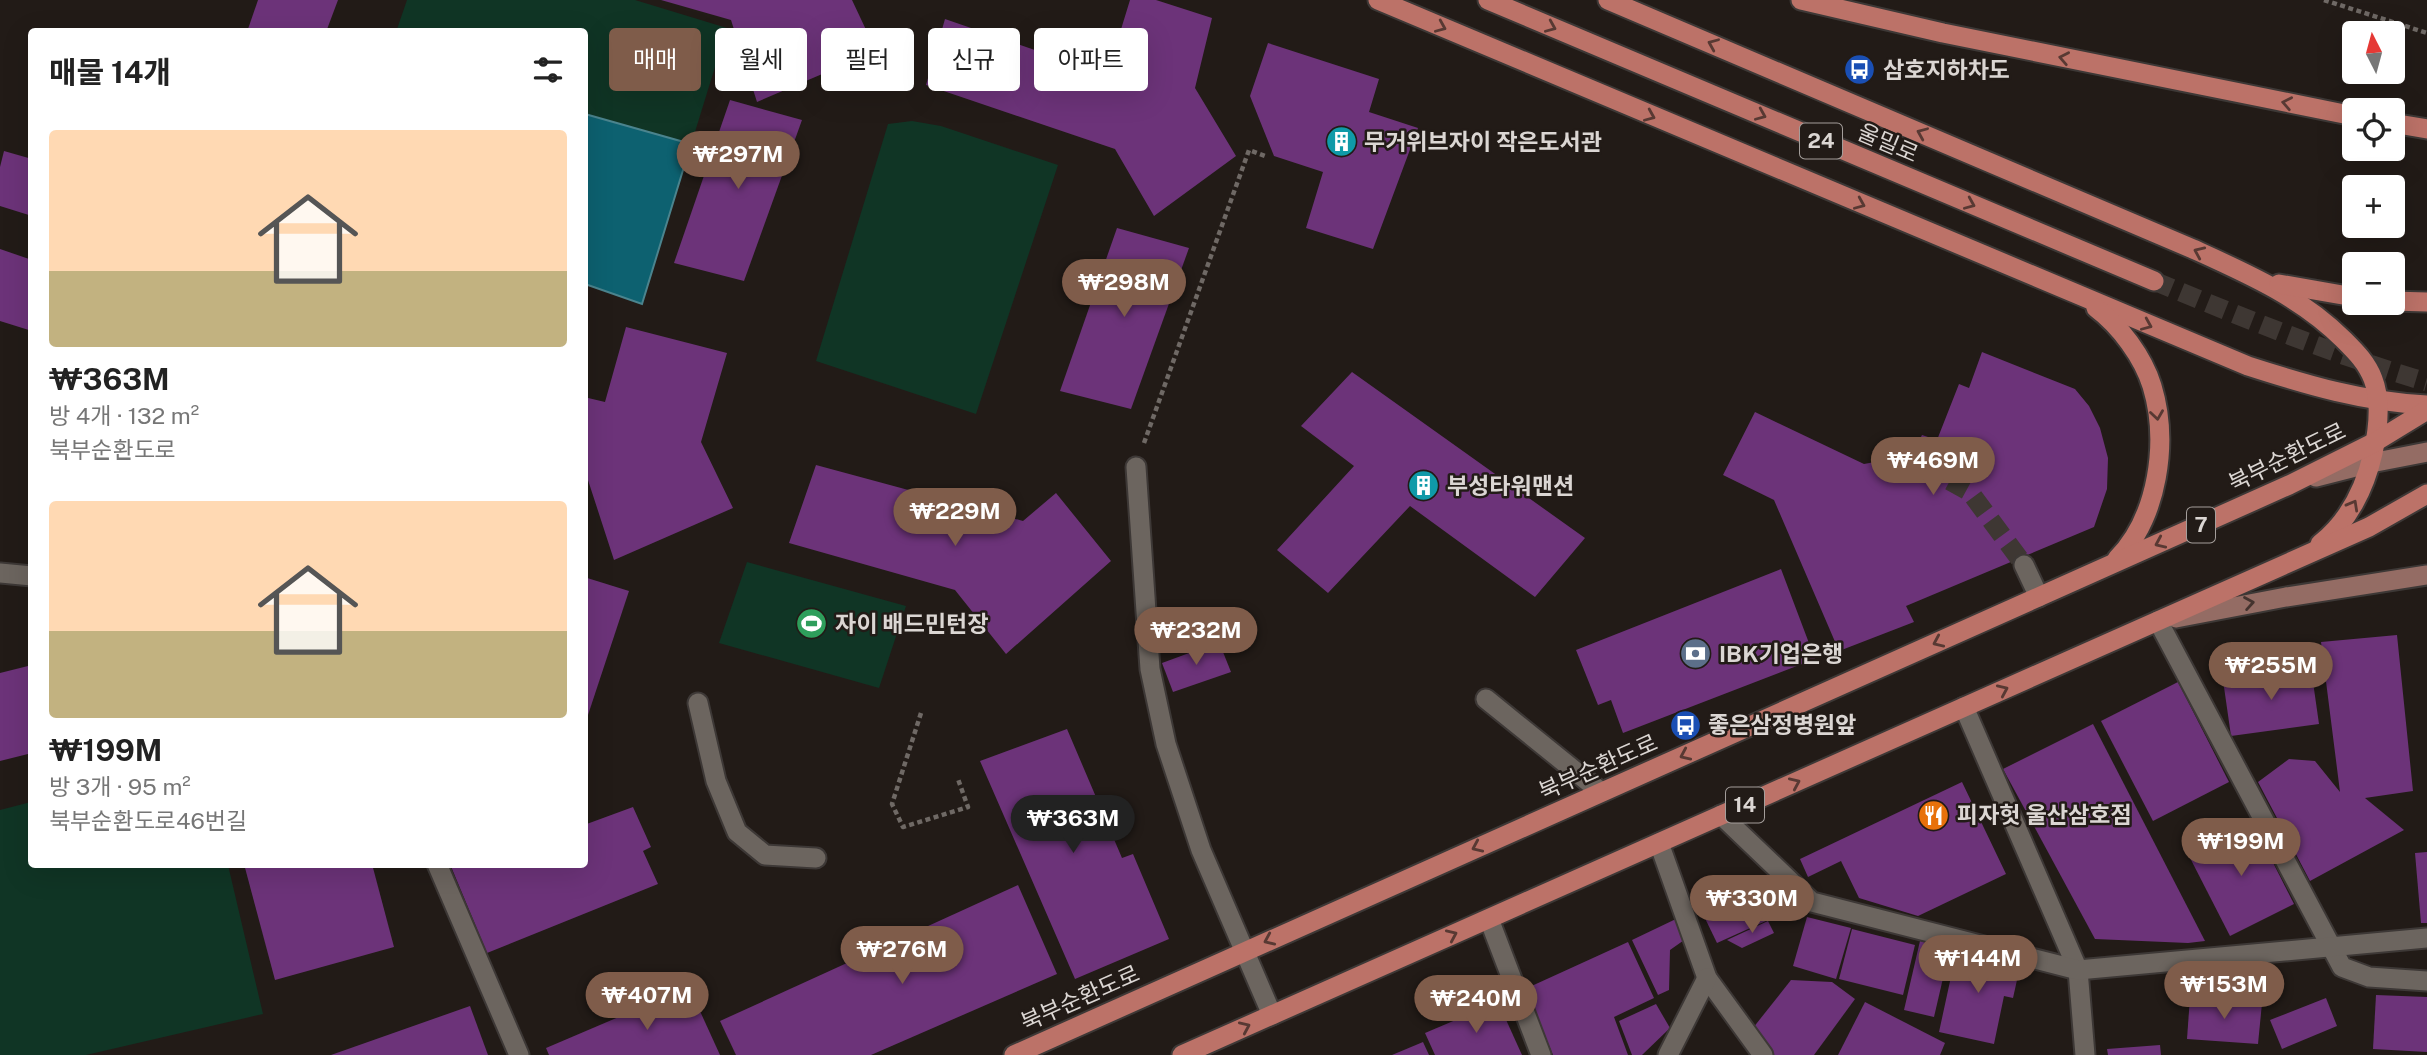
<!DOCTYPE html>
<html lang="ko">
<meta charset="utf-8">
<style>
:root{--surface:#fff;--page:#f2f2f2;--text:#222;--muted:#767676;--accent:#7f5c4a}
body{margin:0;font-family:"Public Sans","Noto Sans KR",sans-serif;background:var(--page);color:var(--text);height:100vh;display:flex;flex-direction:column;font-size:26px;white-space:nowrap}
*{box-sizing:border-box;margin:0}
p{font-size:23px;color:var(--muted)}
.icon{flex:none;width:38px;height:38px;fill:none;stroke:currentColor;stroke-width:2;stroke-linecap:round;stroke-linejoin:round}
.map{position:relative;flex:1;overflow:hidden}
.side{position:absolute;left:28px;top:28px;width:560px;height:840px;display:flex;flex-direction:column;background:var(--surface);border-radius:7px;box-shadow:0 7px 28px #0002}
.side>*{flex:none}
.hud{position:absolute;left:609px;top:28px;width:665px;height:63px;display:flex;gap:14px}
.needle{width:46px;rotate:354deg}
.controls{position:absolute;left:2342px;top:21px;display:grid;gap:14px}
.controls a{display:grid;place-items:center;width:63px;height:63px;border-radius:7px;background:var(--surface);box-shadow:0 7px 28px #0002;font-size:35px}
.price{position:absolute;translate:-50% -60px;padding:0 16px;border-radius:24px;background:var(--accent);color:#fff;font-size:23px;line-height:46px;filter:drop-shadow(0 2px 4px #0008)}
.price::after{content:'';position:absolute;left:50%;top:42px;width:21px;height:16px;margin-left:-10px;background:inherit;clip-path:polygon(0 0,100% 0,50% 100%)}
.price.on{background:#222;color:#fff}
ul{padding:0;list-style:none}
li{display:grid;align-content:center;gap:14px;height:371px;padding:0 21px}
li span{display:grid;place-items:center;height:217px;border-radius:7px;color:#555}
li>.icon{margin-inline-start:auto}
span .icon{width:126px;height:126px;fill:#fffc;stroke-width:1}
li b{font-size:30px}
h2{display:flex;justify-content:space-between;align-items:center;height:84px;padding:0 21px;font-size:30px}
.pill{padding:0 24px;border-radius:7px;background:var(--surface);box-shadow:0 7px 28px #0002;font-size:24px;line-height:63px}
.pill.on{background:var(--accent);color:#fff}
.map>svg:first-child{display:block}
.green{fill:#103525}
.water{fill:#0d6170;stroke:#4b848e;stroke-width:2}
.building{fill:#6c3379}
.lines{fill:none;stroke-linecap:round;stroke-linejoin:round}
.minor-tunnel{stroke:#3e3733;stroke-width:19;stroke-dasharray:19 10;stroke-linecap:butt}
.secondary-tunnel{stroke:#3e3733;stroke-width:19;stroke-dasharray:19 10;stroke-linecap:butt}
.service-casing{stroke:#3d3836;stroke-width:23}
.minor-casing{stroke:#3d3836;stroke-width:23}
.secondary-casing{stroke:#3d3836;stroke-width:23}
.primary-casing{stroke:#3d3836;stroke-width:23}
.path{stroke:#6f6965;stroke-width:4.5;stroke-dasharray:5 3.5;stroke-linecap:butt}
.service{stroke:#6c655f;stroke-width:19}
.minor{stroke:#6c655f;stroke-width:19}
.secondary{stroke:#946c64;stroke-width:19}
.primary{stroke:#bc7268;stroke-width:19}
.oneway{stroke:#583933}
.oneway2{stroke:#44332e}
.labels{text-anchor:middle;stroke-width:5;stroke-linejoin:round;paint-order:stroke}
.shield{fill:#221b17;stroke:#a49e9b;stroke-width:2}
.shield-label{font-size:21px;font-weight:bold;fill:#dbd6d3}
.poi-label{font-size:23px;font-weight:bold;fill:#dbd6d3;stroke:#221b17;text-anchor:start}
.street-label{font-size:23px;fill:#dbd6d3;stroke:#221b17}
</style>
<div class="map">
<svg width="2427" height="1055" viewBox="0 0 2427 1055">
<rect width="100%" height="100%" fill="#221b17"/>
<g class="green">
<polygon points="407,0 635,0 727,28 642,304 585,284 584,32 396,32"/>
<polygon points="912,121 941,126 1058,165 976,414 816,361 888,124"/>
<polygon points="747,562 906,606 879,688 719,643"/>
<polygon points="31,802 32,864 228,865 263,1014 86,1055 0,1055 0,810"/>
</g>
<polygon class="water" points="585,114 691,144 642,304 585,284"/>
<g class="building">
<polygon points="258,0 338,0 326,32 247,32"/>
<polygon points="661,0 852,0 876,51 757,102 731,20"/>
<polygon points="1130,0 1156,0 1212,18 1195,88 1236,156 1154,216 1115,149 926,85 945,19 1107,75"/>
<polygon points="1268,43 1379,79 1369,112 1418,128 1373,249 1306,228 1323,172 1274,156 1250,96"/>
<polygon points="730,100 802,120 744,281 674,263"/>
<polygon points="4,151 32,159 32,216 0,206 0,167"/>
<polygon points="1117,228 1189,248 1131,409 1060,391"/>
<polygon points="0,249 32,260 32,331 0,321"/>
<polygon points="626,327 727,353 701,442 733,508 614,560 587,477 584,477 584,397 605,402"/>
<polygon points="1982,352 2075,389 2089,406 2100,428 2108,458 2107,489 2094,527 1906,606 1914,622 1839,651 1774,500 1723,475 1755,412 1864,464 1912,455 1922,435 1937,440 1959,384 1969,388"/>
<polygon points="1352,372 1585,538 1535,597 1410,506 1328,593 1277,550 1354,466 1301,426"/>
<polygon points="816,465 1023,521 1056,493 1111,561 1006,654 955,590 789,543"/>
<polygon points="1781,569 1815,659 1623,733 1611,700 1598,705 1576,650"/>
<polygon points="584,577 629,591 585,724 584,724"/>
<polygon points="2397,635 2413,791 2365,798 2404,830 2310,881 2258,782 2289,759 2315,761 2340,792 2321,642"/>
<polygon points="1219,642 1231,672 1173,692 1162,663"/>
<polygon points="32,665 32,753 0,761 0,673"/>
<polygon points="2311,668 2319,724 2231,736 2223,680"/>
<polygon points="2178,682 2229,782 2153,821 2101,721"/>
<polygon points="2093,724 2205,941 2188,943 2095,939 2003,769"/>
<polygon points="1067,729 1122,858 1133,854 1169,939 1075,979 980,761"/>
<polygon points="1962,782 2006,874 1918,916 1859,898 1841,861 1808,877 1800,859"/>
<polygon points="633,807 651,847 643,851 658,884 487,953 450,864 584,864 584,825"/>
<polygon points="2251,819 2294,904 2230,936 2187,852"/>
<polygon points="2427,852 2427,923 2421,923 2415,853"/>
<polygon points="244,864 372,864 394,947 275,980"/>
<polygon points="1018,885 1057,974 871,1055 736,1055 720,1021"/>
<polygon points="1752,886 1768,920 1717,943 1701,910"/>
<polygon points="1807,917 1851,928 1836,979 1793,966"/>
<polygon points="1678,918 1687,938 1670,950 1669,990 1658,995 1632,940"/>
<polygon points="1768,921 1774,933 1742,948 1727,940"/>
<polygon points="1852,929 1915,945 1903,995 1839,979"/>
<polygon points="1920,941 1950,948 1934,1017 1904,1010"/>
<polygon points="1628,942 1654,998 1614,1017 1628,1055 1553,1055 1525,989"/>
<polygon points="1957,949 2021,962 2013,998 2004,996 1994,1044 1939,1032"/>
<polygon points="1791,980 1832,982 1855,999 1814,1055 1774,1055 1753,1028"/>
<polygon points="689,987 720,1055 549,1055 546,1048"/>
<polygon points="2376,995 2427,997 2427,1052 2373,1049"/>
<polygon points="2190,997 2262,1003 2258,1044 2187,1039"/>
<polygon points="2326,998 2337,1026 2282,1049 2270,1020"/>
<polygon points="1498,1002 1522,1055 1435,1055 1425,1033"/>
<polygon points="1865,1002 1945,1043 1940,1055 1838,1055"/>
<polygon points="1656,1004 1670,1028 1642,1055 1632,1055 1619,1021"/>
<polygon points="470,1006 488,1055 331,1055"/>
<polygon points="1423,1042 1429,1055 1392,1055"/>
<polygon points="2160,1045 2161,1055 2108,1055 2107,1049"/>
</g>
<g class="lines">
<polyline class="minor-tunnel" points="1899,453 1970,492 2024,565"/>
<path class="secondary-tunnel" d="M 2154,281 C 2244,318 2334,355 2427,382"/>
<defs>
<polyline id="service" points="698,703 716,781 737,832 765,855 816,858"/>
<g id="minor">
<polyline points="1136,467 1150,669 1166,744 1201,850 1272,1015"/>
<polyline points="2024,565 2039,597"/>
<polyline points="0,573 32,576"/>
<polyline points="2158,621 2342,967 2369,977 2427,981"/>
<polyline points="1486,699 1601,792"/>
<polyline points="1964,707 2078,970 2085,1055"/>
<polyline points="1721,815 1812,902 2078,970 2427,938"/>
<polyline points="1659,843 1707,978 1763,1055"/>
<polyline points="437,864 519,1055"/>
<polyline points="1489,919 1541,1055"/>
<polyline points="1668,1055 1707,978"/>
</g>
<g id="secondary">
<polyline points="2316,477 2371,463 2427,452"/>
<polyline points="2176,618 2286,597 2427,575"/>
</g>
<g id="primary">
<path d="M 1378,0 L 2248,366 C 2307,385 2364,402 2427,405"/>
<polyline points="1488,0 2154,281"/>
<path d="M 1608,0 L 2193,249 C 2248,274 2301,297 2344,340 C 2356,352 2367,363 2373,379 C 2382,402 2378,430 2373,453 C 2365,488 2348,522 2320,544"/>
<polyline points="1801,0 1943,33 2354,116"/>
<polyline points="2392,123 2427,129"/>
<polyline points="2279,284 2354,297"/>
<polyline points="2392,301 2427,302"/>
<path d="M 2096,308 C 2120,326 2143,357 2152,386 C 2169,442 2158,517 2117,559"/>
<polyline points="1014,1055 2289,485 2375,442 2427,410"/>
<polyline points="1182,1055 2369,527 2427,494"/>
</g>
</defs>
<use href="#service" class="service-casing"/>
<use href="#minor" class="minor-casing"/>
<use href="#secondary" class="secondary-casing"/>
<use href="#primary" class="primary-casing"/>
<g class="path">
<polyline points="2324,0 2427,33"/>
<polyline points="1144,443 1249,150 1268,157"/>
<polyline points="921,713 892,804 903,827 968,807 958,779"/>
</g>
<use href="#service" class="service"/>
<use href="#minor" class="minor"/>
<use href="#secondary" class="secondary"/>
<use href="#primary" class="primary"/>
</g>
<defs><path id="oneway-chevron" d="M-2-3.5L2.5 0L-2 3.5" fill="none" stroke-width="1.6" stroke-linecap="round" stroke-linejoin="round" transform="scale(1.75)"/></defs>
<g class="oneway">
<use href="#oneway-chevron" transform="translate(1441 27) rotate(23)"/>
<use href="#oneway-chevron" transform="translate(1551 27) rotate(23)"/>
<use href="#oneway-chevron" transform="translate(1713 44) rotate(-157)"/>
<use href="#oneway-chevron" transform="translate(2064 58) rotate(-169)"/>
<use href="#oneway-chevron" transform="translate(2287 103) rotate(-169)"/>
<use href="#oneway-chevron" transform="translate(1761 115) rotate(23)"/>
<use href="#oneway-chevron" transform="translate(1650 116) rotate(23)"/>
<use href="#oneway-chevron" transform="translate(1922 133) rotate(-157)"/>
<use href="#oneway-chevron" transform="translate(1860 204) rotate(23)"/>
<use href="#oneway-chevron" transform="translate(1970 204) rotate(23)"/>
<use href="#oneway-chevron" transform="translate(2199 252) rotate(-156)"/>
<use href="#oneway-chevron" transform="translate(2147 325) rotate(23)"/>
<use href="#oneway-chevron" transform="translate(2157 415) rotate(82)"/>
<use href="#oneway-chevron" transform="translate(2353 505) rotate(-61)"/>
<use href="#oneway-chevron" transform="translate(2160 543) rotate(156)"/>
<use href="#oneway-chevron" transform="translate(1938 642) rotate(156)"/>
<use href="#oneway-chevron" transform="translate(2003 690) rotate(-24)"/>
<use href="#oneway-chevron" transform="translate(1685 755) rotate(156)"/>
<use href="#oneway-chevron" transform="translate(1795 783) rotate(-24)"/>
<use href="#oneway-chevron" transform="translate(1477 847) rotate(156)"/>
<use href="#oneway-chevron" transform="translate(1452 935) rotate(-24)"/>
<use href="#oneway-chevron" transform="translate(1269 940) rotate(156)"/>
<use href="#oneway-chevron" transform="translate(1245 1027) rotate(-24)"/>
</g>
<use class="oneway2" href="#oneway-chevron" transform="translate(2249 603) rotate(-10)"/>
<defs>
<symbol id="bus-disc" viewBox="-11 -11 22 22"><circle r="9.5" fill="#1a4fb4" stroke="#221b17"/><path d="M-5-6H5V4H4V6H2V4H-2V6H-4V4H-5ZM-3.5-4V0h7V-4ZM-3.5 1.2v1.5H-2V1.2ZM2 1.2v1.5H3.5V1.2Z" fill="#fff"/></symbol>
<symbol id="building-disc" viewBox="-11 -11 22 22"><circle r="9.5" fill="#0f9aa8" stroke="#221b17"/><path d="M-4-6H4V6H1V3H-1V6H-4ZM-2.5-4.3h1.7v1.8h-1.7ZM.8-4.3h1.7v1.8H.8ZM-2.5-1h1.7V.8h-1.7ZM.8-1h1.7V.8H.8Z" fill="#fff"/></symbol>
<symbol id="stadium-disc" viewBox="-11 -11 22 22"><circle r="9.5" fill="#2e9e5b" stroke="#221b17"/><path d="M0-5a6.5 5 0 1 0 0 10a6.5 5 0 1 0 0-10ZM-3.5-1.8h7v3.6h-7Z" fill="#fff"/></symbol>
<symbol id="bank-disc" viewBox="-11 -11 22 22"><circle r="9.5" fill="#5c6f8a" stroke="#221b17"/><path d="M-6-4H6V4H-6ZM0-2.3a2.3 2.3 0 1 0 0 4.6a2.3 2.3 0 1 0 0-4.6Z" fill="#fff"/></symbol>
<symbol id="restaurant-disc" viewBox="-11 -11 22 22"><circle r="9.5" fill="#e8710a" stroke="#221b17"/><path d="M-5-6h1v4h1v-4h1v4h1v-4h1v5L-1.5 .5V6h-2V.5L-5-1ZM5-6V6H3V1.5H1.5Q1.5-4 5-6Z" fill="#fff"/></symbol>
</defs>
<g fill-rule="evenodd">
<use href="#bus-disc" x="1842" y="52" width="35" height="35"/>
<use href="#building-disc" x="1324" y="124" width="35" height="35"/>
<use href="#building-disc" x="1406" y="468" width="35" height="35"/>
<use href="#stadium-disc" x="794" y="606" width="35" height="35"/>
<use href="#bank-disc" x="1678" y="636" width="35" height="35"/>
<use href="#bus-disc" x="1668" y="708" width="35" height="35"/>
<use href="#restaurant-disc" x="1916" y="798" width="35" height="35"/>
</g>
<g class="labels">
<g class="shield">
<rect x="1800" y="123.5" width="42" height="35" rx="5"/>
<rect x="2187" y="507.5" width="28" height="35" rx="5"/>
<rect x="1726" y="787.5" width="38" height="35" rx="5"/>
</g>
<g class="shield-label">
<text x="1821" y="148">24</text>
<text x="2201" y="532">7</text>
<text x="1745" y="812">14</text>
</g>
<g class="poi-label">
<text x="1883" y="78">삼호지하차도</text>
<text x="1364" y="150">무거위브자이 작은도서관</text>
<text x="1447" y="494">부성타워맨션</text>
<text x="835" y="632">자이 배드민턴장</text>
<text x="1719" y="662">IBK기업은행</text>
<text x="1708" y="733">좋은삼정병원앞</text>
<text x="1957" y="823">피자헛 울산삼호점</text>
</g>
<g class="street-label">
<text transform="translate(1888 143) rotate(23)" y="8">울밀로</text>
<text transform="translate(2287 457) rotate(-26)" y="8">북부순환도로</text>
<text transform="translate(1598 767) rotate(-24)" y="8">북부순환도로</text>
<text transform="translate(1080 998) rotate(-24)" y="8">북부순환도로</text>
</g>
</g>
</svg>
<div class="controls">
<a><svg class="needle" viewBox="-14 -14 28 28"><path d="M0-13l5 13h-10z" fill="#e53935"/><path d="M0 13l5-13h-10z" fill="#767676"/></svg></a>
<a><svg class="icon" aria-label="locate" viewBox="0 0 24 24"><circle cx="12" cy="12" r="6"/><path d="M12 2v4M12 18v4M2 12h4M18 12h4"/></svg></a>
<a>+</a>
<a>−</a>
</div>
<b class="price" style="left:738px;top:191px">₩297M</b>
<b class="price" style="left:1124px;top:319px">₩298M</b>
<b class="price" style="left:1933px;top:497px">₩469M</b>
<b class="price" style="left:955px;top:548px">₩229M</b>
<b class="price" style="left:1196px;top:667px">₩232M</b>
<b class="price" style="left:2271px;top:702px">₩255M</b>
<b class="price on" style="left:1073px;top:855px">₩363M</b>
<b class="price" style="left:2241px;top:878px">₩199M</b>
<b class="price" style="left:1752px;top:935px">₩330M</b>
<b class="price" style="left:902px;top:986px">₩276M</b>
<b class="price" style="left:1978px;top:995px">₩144M</b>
<b class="price" style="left:2224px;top:1021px">₩153M</b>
<b class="price" style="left:647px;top:1032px">₩407M</b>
<b class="price" style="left:1476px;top:1035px">₩240M</b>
<div class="hud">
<a class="pill on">매매</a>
<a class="pill">월세</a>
<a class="pill">필터</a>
<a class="pill">신규</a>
<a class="pill">아파트</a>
</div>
<section class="side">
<h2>매물 14개<svg class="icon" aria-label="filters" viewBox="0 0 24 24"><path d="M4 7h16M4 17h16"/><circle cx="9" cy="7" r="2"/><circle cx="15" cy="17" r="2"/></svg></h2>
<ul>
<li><span style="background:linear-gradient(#ffd9b3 65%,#c2b280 0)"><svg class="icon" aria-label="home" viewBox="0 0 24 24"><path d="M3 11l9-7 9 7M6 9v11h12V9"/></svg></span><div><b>₩363M</b><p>방 4개 · 132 m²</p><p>북부순환도로</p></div></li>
<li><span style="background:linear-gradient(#ffd9b3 60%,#c2b280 0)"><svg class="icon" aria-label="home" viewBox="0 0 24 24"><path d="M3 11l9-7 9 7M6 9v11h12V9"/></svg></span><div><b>₩199M</b><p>방 3개 · 95 m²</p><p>북부순환도로46번길</p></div></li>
</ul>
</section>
</div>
